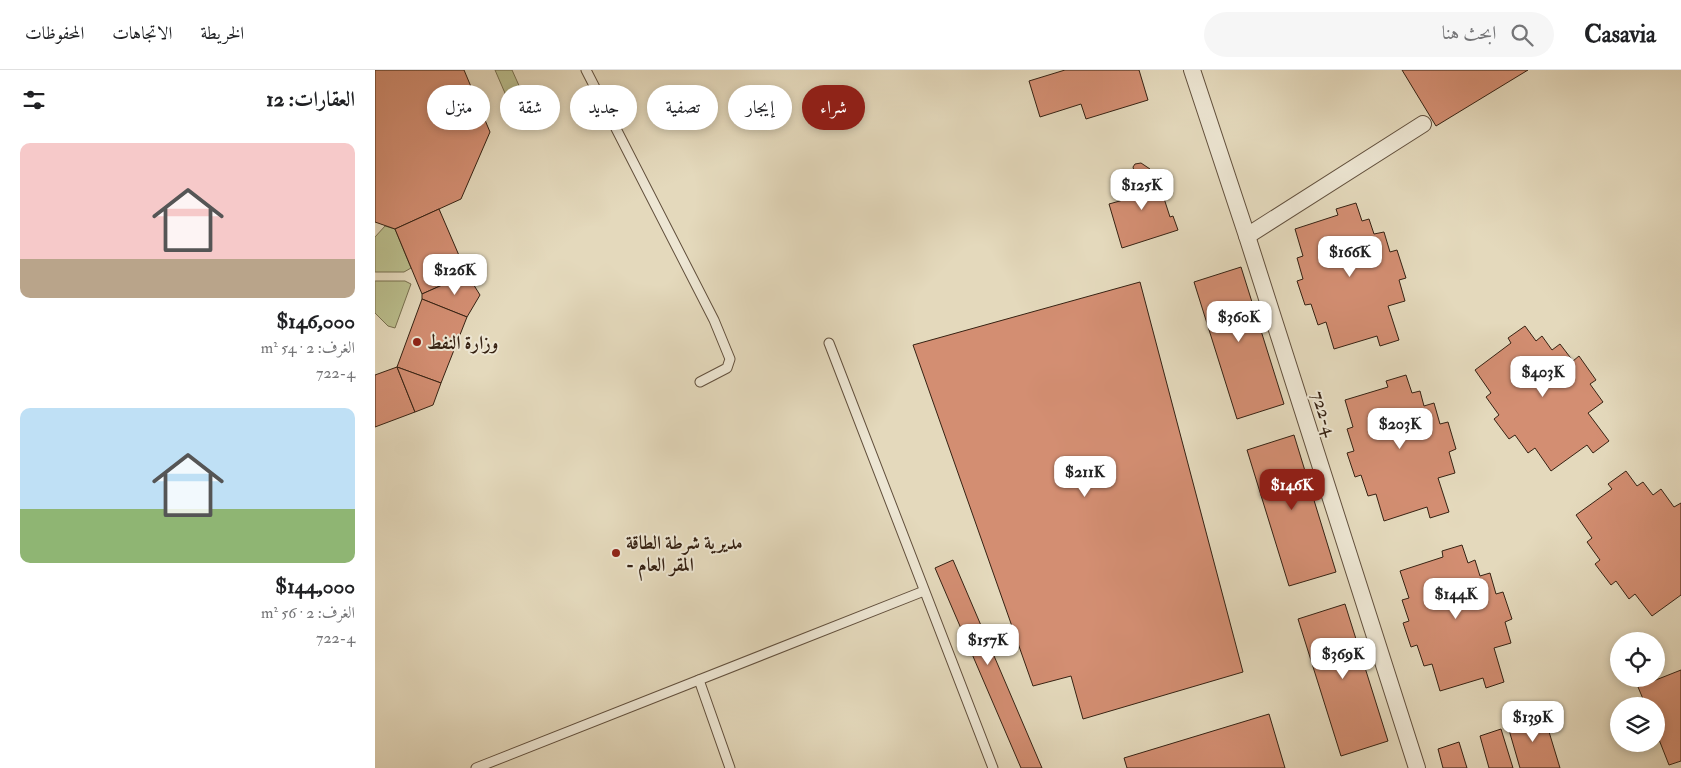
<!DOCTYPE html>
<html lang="ar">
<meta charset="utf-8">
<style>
:root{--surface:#fff;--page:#f6f6f6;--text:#202124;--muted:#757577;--line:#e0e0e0;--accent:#8f2418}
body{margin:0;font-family:"IM FELL Double Pica",Amiri,serif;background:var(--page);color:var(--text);direction:rtl;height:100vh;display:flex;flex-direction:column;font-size:19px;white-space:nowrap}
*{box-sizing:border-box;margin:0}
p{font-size:16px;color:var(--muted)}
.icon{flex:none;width:28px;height:28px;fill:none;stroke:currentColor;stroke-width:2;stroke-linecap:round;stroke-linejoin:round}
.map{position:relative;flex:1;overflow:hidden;direction:ltr}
.side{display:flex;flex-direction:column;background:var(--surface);width:375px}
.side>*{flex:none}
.guide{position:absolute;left:15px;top:15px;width:475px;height:45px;direction:rtl;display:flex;gap:10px}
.buttons{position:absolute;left:1235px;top:562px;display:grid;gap:10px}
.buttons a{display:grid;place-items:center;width:55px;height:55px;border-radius:50%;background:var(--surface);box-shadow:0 2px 8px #0003;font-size:25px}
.price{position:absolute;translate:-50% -42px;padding:0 11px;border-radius:10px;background:#fff;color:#222;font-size:16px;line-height:32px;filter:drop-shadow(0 1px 2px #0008)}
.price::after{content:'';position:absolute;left:50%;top:30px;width:15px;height:11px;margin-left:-8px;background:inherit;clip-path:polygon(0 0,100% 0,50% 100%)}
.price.on{background:var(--accent);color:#fff}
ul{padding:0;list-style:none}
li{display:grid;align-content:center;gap:10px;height:265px;padding:0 20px}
li span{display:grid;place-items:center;height:155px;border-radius:10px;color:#555}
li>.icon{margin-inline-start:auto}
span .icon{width:90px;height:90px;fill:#fffc;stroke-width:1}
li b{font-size:21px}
h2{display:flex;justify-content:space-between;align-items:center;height:60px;padding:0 20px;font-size:21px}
.chip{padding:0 18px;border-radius:22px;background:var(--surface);box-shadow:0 2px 8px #0003;font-size:18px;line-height:45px}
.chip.on{background:var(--accent);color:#fff}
header{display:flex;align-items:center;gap:30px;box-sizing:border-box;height:70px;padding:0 25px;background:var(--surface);border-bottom:1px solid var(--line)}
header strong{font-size:24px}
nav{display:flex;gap:28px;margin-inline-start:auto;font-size:18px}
.search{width:350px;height:45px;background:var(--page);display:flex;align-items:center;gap:12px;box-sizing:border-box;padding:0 18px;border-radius:28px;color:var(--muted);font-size:19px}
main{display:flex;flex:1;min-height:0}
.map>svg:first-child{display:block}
.green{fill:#babe8d;stroke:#787050}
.building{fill:#d38e72;stroke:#362213}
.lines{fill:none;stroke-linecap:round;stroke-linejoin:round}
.lane-casing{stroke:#62503d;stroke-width:11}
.street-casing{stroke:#62503d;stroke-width:18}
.lane{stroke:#ede6d3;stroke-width:9}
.street{stroke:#ede6d3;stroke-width:16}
.poi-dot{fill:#8f2418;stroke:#ede6d3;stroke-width:2}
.labels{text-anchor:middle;stroke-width:4;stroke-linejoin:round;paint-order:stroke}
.poi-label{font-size:19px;font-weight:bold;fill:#362213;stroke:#ede6d3;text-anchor:start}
.street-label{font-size:19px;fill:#362213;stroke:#ede6d3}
</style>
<header>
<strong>Casavia</strong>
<div class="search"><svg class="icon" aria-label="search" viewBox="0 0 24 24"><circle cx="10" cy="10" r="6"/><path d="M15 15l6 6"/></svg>ابحث هنا</div>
<nav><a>الخريطة</a><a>الاتجاهات</a><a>المحفوظات</a></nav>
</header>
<main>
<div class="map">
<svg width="1306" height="698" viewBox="0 0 1306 698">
<rect width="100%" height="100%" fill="#e4d9bc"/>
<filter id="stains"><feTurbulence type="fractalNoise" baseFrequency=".004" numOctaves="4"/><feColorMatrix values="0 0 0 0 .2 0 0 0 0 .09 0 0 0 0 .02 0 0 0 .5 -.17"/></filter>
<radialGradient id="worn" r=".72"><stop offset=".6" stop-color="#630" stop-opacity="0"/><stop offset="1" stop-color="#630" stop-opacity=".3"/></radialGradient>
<g class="green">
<polygon points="120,0 137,0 155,40 139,44"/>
<polygon points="10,156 20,159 36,198 29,202 0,202 0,167"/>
<polygon points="0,211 30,211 36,214 20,258 13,256 0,243"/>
</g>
<g class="building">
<polygon points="0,0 89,0 115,62 86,129 20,159 0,152"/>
<polygon points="690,0 764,0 773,30 711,49 706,34 665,47 654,11"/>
<polygon points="1027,0 1153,0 1061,56"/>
<polygon points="766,93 775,99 776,104 773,107 775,119 785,116 795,147 798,146 803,160 747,178 734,134 759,127 753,108 760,105 758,97 760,94"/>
<polygon points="981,133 987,151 994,149 999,164 1009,162 1015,182 1022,180 1031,208 1024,210 1030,231 1013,236 1024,270 1005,276 1002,266 959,279 951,252 943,255 936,234 930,235 922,211 928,209 922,188 928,186 920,159 963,145 961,139"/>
<polygon points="64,139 92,204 47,224 20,159"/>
<polygon points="866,197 909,334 862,349 819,212"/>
<polygon points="92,204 105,225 92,247 47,229 47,224"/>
<polygon points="765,212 868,602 708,649 696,606 658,616 538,275"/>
<polygon points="47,229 92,247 66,313 22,297"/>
<polygon points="1150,256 1161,271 1167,266 1177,280 1185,274 1198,291 1204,286 1221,310 1215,314 1228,332 1213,343 1234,371 1218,383 1212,375 1176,401 1160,378 1153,383 1140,365 1134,369 1119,349 1124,345 1111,327 1116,323 1100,300 1136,273 1133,268"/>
<polygon points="22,297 40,342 0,357 0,305"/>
<polygon points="22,297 66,313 58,335 40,342"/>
<polygon points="1031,305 1037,323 1045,321 1049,336 1059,333 1065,354 1073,352 1081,379 1074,382 1080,403 1063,408 1074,442 1055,448 1052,437 1009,451 1001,424 993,426 986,405 980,407 972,383 979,381 972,359 978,357 970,330 1013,317 1011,311"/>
<polygon points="919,365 961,502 914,516 872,380"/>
<polygon points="1251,401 1262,416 1268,412 1278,425 1286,419 1299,437 1306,433 1306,525 1277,546 1260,524 1254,529 1241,511 1236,515 1220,494 1225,490 1212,472 1217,468 1201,445 1237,419 1233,414"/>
<polygon points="1087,475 1093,493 1100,490 1105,506 1115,503 1121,524 1128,522 1137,549 1130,552 1136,573 1119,578 1129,612 1111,618 1108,608 1065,621 1057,594 1049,596 1042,575 1036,577 1028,553 1034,551 1027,530 1034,528 1025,501 1068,487 1067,481"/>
<polygon points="578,490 667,698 646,698 560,498"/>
<polygon points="970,534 1013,671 966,686 923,549"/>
<polygon points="1306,600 1306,691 1294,695 1281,662 1281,636 1271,636 1263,617"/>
<polygon points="1168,642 1185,698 1145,698 1132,653"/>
<polygon points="894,644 910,698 752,698 749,688"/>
<polygon points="1126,659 1138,698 1114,698 1105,666"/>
<polygon points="1084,672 1092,698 1068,698 1063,679"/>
</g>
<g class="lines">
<defs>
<g id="lane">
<polyline points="211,0 339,250 355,289 352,298 325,312"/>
<polyline points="454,273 618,698"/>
<polyline points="324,610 355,698"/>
<polyline points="101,698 549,521"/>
</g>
<g id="street">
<polyline points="817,0 872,166 1042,698"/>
<polyline points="872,166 1048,54"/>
</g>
</defs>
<use href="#lane" class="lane-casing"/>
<use href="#street" class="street-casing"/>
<use href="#lane" class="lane"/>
<use href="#street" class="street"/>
</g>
<g class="poi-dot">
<circle cx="42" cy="272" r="5"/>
<circle cx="241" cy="483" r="5"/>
</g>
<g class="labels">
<g class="poi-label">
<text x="52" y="279">وزارة النفط</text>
<text x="251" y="479">مديرية شرطة الطاقة<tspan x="251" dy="22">- المقر العام</tspan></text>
</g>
<g class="street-label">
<text transform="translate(950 343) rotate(72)" y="7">722-4</text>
</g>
</g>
<rect width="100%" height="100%" filter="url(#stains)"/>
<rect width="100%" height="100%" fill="url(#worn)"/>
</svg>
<div class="buttons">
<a><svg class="icon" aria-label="locate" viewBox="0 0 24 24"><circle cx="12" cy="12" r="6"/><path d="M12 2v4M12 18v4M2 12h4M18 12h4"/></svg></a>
<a><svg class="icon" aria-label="layers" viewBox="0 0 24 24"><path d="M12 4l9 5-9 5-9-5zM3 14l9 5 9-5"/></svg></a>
</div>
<b class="price" style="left:767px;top:141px">$125K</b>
<b class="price" style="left:975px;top:208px">$166K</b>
<b class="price" style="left:80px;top:226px">$126K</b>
<b class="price" style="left:864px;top:273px">$360K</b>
<b class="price" style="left:1168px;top:328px">$403K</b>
<b class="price" style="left:1025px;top:380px">$203K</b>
<b class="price" style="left:710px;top:428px">$211K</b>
<b class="price on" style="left:917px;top:441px">$146K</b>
<b class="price" style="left:1081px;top:550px">$144K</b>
<b class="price" style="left:613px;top:596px">$157K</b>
<b class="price" style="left:968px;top:610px">$369K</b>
<b class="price" style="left:1158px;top:673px">$139K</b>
<div class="guide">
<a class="chip on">شراء</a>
<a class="chip">إيجار</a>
<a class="chip">تصفية</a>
<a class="chip">جديد</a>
<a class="chip">شقة</a>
<a class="chip">منزل</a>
</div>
</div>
<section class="side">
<h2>العقارات: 12<svg class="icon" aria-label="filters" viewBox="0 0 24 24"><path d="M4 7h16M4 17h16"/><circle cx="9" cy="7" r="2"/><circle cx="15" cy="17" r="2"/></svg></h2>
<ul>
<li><span style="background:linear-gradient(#f6c9c9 75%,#b9a48a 0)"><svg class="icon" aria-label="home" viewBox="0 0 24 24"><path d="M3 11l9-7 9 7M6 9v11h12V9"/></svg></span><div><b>$146,000</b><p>الغرف: 2 · 54 m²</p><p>722-4</p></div></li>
<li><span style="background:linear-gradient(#bfe0f5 65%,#8fb573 0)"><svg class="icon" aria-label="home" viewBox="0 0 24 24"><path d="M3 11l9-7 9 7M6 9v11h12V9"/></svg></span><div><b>$144,000</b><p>الغرف: 2 · 56 m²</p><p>722-4</p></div></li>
</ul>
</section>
</main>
